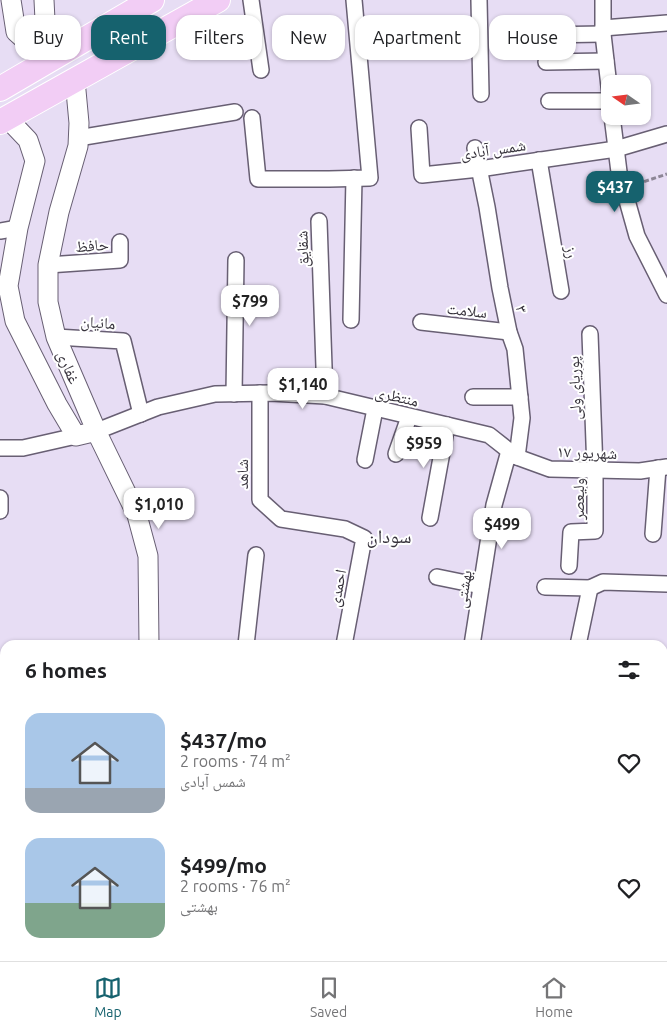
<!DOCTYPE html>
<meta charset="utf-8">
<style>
:root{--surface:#fff;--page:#f6f6f6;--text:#202124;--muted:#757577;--line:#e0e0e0;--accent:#16626e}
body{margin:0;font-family:Ubuntu,"Noto Naskh Arabic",sans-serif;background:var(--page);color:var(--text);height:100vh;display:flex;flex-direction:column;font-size:19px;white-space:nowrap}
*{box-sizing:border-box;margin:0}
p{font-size:16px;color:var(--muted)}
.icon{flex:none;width:28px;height:28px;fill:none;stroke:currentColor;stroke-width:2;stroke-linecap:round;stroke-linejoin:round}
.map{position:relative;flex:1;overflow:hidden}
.drawer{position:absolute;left:0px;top:640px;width:668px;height:321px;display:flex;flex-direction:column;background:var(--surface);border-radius:15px 15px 0 0;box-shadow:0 1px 4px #0004}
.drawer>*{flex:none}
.hud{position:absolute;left:15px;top:15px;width:638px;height:45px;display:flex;gap:10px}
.needle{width:32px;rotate:284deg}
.controls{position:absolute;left:601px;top:75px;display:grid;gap:10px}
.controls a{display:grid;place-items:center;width:50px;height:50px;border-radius:10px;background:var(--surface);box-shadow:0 1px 4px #0004;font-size:25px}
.price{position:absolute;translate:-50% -42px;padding:0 11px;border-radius:10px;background:#fff;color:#222;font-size:16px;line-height:32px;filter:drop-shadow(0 1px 2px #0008)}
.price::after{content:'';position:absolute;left:50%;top:30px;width:15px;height:11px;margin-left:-8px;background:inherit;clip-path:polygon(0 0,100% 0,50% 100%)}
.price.on{background:var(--accent);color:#fff}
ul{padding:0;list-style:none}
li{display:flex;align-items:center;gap:15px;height:125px;padding:0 25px}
li span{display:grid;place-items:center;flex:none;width:140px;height:100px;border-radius:15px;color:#555}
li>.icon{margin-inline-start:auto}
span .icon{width:60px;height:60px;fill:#fffc;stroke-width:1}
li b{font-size:21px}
h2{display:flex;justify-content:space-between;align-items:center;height:60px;padding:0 25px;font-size:21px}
.pill{padding:0 18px;border-radius:15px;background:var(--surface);box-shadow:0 1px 4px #0004;font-size:18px;line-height:45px}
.pill.on{background:var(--accent);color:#fff}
.dock{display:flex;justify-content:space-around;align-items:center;height:70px;border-top:1px solid var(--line);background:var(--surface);font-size:14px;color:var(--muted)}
.dock a{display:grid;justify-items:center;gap:2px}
.dock .on{color:var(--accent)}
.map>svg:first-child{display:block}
.park{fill:url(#park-crowns)}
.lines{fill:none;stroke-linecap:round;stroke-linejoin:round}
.minor-casing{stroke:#685f73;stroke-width:18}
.tertiary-casing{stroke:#685f73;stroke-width:21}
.primary-casing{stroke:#fff;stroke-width:26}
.path{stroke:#8d8696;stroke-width:3;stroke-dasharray:5 2.5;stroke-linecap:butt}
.minor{stroke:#fff;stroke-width:15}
.tertiary{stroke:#fff;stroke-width:19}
.primary{stroke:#f2cdf5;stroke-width:24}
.labels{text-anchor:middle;stroke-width:4;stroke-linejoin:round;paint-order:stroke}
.street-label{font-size:16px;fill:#37333c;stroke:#fff}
.quarter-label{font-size:19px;fill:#37333c;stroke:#fff}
</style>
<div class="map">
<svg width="667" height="961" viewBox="0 0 667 961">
<defs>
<pattern id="park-crowns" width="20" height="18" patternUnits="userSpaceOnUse" patternTransform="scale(1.25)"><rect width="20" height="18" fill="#f3b3d9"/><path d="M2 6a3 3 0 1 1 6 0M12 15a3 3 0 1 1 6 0" fill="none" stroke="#d19abb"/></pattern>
</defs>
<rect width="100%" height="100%" fill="#e7ddf4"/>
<polygon class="park" points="5,666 5,956 63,956 64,961 0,961 0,671 1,667"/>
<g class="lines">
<defs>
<g id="minor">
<polyline points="251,0 261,70"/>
<polyline points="479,0 481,94"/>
<polyline points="603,0 603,34 610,95"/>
<polyline points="603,28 667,23"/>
<polyline points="542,35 603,34"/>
<polyline points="546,62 606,61"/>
<polyline points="549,101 610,101"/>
<polyline points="612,116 619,172 637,236 667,295"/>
<polyline points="252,118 258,179 329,179 370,178 354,0"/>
<polyline points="419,128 422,175 479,169 616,149 667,134"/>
<polyline points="78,138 235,112"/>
<polyline points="475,148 487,207 500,288 509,332 515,349 522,418 517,457"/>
<polyline points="539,160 561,291"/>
<polyline points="319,221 325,396"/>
<polyline points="0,231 18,228"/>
<polyline points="48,265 120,260 120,242"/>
<polyline points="351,320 354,178"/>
<polyline points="421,322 509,332"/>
<polyline points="56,337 123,341 141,414"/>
<polyline points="260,393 260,500 281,519 345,529 364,538 344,645"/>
<polyline points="234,394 236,260"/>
<polyline points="473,397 520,397"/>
<polyline points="97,431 158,407 215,394 271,393 325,396 489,435 517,457 550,469 640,471 667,467"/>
<polyline points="0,448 23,448 76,436"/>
<polyline points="396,454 409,417"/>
<polyline points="365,460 375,409"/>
<polyline points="0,498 0,511"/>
<polyline points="430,518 447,425"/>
<polyline points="653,534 658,468"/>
<polyline points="569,566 571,532 595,531 595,470 590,334"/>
<polyline points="437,577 481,586"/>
<polyline points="545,587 590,588 603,582 667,584"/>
<polyline points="246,645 256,555"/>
<polyline points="472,645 494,505 509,451"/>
<polyline points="578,645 590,588"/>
<polyline points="662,939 667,940"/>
<polyline points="85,956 85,961"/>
<polyline points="150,956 168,961"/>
<polyline points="241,961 241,956"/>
<polyline points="311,961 312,956"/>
<polyline points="546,961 547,956"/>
</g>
<g id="tertiary">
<polyline points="11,0 16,32 47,60"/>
<polyline points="44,0 47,60"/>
<polyline points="75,80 79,123 78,146 59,212 48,265 48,302 56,337 99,437 137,515 148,556 149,645"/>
<polyline points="7,118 28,140 35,161 18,228 8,286 15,321 57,404 76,436 97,431"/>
<polyline points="126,956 126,961"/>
</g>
<g id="primary">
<polyline points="0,89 152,0"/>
<polyline points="0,122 218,0"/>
</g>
</defs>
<use href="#minor" class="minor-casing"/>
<use href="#tertiary" class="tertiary-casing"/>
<use href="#primary" class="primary-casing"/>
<g class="path">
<polyline points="637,184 667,174"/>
<polyline points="0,681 1,677 5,676"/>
<polyline points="0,827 5,794"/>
<polyline points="0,886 5,887"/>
<polyline points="0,930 5,928"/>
<polyline points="45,961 45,956"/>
</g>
<use href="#minor" class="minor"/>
<use href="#tertiary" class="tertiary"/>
<use href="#primary" class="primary"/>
</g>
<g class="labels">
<g class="street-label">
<text transform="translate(493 149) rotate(-8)" y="6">شمس آبادی</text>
<text transform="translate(92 245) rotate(-4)" y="6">حافظ</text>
<text transform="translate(302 249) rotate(-92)" y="6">شقایق</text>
<text transform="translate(572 252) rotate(80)" y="6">رز</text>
<text transform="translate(522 309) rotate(78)" y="6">۳</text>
<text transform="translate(467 310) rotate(6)" y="6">سلامت</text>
<text transform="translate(98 322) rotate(4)" y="6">مانیان</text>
<text transform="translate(69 367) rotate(67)" y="6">غفاری</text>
<text transform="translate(574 388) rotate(-92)" y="6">پوریای ولی</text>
<text transform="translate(397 396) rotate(13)" y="6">منتظری</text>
<text transform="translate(587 452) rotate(2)" y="6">۱۷ شهریور</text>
<text transform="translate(242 474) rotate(-90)" y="6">شاهد</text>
<text transform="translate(578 499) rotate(-90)" y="6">ولیعصر</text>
<text transform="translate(337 588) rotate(-79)" y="6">احمدی</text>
<text transform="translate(463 589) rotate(-81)" y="6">بهشتی</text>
</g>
<g class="quarter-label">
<text x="389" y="543">سودان</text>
</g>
</g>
</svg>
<div class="controls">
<a><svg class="needle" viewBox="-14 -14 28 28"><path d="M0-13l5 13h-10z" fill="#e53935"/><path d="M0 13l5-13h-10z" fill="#757577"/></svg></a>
</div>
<b class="price on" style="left:615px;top:213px">$437</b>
<b class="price" style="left:250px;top:327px">$799</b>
<b class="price" style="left:303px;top:410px">$1,140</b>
<b class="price" style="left:424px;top:469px">$959</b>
<b class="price" style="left:159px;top:530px">$1,010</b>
<b class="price" style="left:502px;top:550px">$499</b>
<div class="hud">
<a class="pill">Buy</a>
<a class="pill on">Rent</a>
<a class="pill">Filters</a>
<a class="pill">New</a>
<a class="pill">Apartment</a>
<a class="pill">House</a>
</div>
<section class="drawer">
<h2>6 homes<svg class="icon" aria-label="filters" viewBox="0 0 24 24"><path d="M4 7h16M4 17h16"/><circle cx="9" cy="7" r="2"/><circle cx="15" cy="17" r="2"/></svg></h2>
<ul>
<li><span style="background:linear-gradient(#a9c7e8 75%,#9aa5b1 0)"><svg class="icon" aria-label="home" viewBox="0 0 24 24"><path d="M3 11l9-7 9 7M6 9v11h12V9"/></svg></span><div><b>$437/mo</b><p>2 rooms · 74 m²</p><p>شمس آبادی</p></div><svg class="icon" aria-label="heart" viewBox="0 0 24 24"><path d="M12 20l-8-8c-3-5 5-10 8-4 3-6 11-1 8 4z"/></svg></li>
<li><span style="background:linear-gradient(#a9c7e8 65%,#7fa58c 0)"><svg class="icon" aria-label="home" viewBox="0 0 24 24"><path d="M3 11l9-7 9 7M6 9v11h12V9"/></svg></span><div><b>$499/mo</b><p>2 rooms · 76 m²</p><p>بهشتی</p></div><svg class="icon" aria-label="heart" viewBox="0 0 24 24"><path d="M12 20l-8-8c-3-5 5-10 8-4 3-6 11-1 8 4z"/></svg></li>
</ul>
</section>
</div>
<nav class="dock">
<a class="on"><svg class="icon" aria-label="map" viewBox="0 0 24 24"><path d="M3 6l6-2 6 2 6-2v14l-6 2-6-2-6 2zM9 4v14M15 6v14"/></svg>Map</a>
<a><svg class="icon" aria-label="saved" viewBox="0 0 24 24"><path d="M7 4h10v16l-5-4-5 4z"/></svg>Saved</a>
<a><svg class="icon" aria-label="home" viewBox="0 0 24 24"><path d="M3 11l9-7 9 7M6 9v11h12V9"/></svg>Home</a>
</nav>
